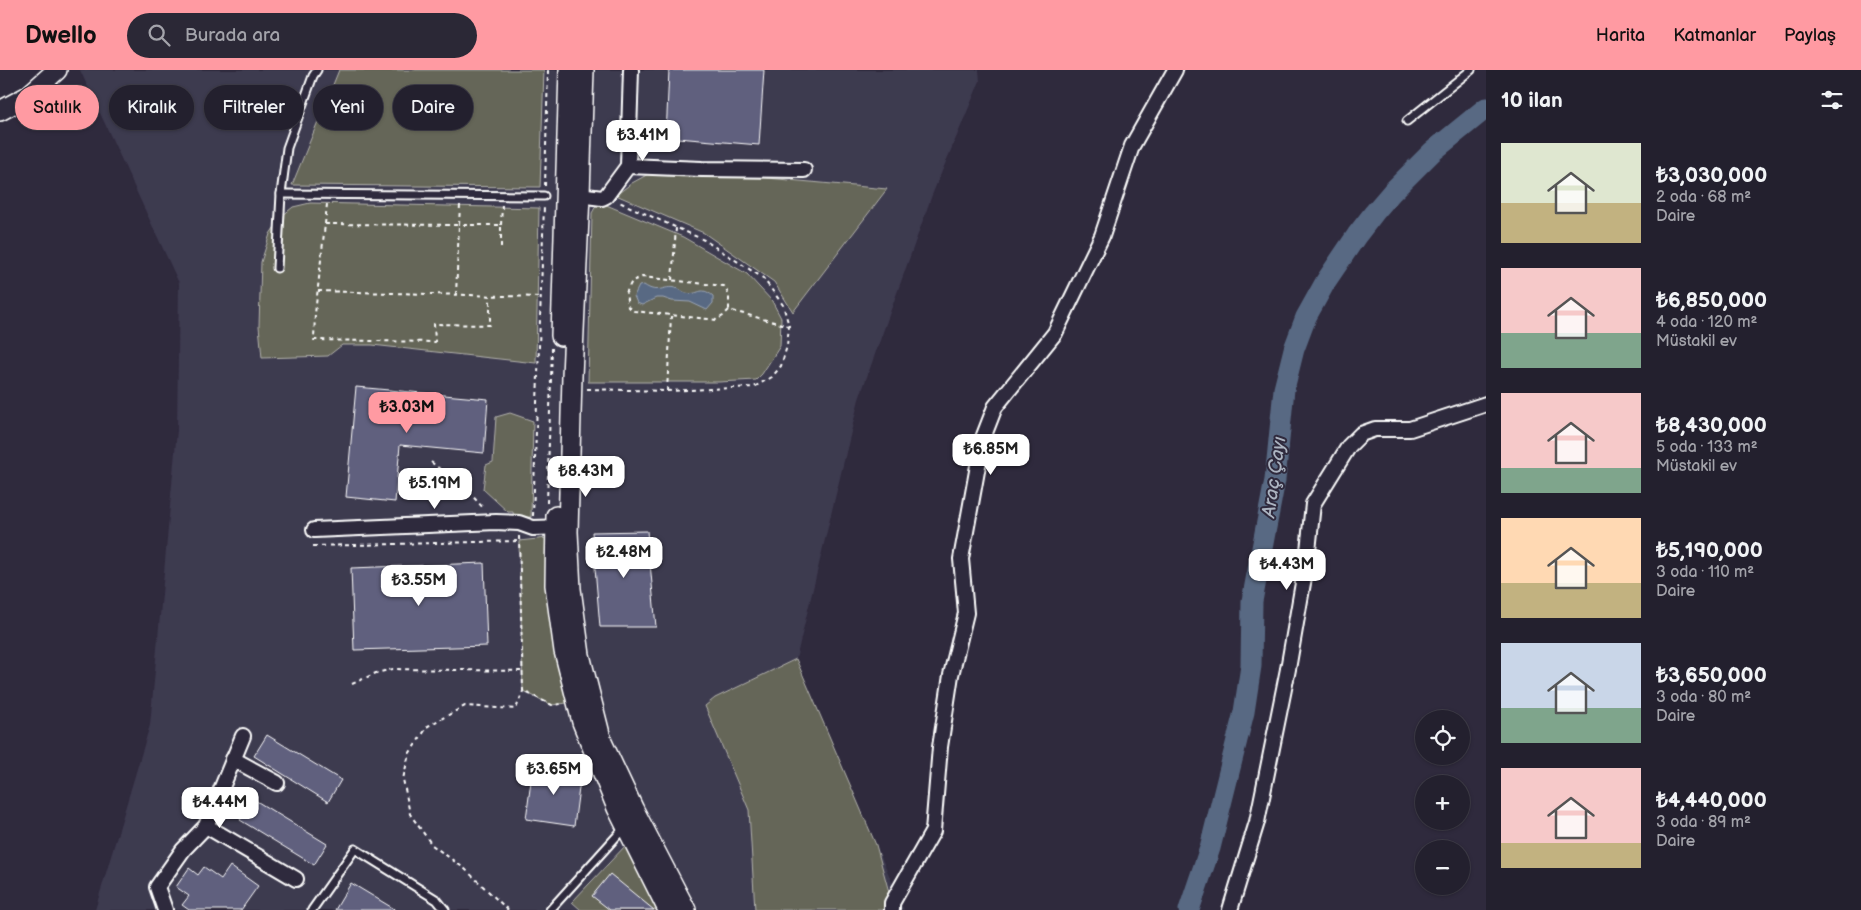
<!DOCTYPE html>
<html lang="tr">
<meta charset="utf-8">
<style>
:root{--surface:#23202e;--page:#2b2836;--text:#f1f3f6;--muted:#a3a3aa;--line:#403e4a;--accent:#ff9aa2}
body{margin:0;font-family:"Balsamiq Sans",sans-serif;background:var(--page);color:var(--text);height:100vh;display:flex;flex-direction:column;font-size:19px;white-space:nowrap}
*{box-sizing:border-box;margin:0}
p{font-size:16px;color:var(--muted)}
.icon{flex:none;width:28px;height:28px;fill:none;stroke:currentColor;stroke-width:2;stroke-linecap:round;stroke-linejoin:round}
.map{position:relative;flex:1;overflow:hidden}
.drawer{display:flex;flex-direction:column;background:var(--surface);width:375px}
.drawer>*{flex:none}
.top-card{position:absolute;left:15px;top:15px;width:475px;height:45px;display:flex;gap:10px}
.controls{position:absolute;left:1415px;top:640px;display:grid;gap:10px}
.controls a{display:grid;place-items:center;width:55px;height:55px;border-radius:50%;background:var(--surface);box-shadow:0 1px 4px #0004,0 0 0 1px var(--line);font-size:25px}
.price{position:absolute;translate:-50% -42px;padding:0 11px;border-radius:10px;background:#fff;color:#222;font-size:16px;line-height:32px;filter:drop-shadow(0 1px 2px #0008)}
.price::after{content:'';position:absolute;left:50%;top:30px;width:15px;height:11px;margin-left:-8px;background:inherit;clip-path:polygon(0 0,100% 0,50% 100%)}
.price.active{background:var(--accent);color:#111}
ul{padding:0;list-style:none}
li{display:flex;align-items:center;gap:15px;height:125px;padding:0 15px}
li span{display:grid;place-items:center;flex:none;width:140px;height:100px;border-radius:0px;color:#555}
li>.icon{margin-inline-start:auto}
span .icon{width:60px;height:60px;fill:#fffc;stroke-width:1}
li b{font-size:21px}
h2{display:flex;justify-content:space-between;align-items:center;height:60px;padding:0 15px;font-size:21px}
.chip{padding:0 18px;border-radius:22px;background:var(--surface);box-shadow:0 1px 4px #0004,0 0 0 1px var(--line);font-size:18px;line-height:45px}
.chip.active{background:var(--accent);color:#111}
header{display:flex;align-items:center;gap:30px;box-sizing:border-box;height:70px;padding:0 25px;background:var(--accent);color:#111}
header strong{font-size:24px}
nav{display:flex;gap:28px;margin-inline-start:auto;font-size:18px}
.search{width:350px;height:45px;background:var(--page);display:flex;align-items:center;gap:12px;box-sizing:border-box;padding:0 18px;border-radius:28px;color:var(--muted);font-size:19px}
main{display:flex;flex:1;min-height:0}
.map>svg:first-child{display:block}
.built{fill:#3e3a50}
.green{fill:#656658;stroke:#b2b2ac}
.water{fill:#586983;stroke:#9ba5b5}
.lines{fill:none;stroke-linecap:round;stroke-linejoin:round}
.river{stroke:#586983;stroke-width:21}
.building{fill:#60607e;stroke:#fff}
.lane-casing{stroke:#fff;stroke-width:11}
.street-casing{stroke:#fff;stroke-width:18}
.secondary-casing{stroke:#fff;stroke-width:22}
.path{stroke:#fff;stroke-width:2;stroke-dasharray:4 4;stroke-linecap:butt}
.lane{stroke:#2f2a3d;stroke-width:7}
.street{stroke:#2f2a3d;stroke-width:14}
.secondary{stroke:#2f2a3d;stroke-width:19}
.labels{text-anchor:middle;stroke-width:4;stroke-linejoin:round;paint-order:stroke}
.water-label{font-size:19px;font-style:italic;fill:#acb4c1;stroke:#2f2a3d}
</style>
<header>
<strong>Dwello</strong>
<div class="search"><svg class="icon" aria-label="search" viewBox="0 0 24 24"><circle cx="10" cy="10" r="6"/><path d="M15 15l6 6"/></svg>Burada ara</div>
<nav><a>Harita</a><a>Katmanlar</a><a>Paylaş</a></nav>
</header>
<main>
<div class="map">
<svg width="1486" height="840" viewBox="0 0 1486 840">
<rect width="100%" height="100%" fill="#2f2a3d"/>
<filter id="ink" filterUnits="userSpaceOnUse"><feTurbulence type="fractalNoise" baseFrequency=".02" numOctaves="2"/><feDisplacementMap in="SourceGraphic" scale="10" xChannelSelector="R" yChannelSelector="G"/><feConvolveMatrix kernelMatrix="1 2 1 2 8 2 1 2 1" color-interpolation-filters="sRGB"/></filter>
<g filter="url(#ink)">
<polygon class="built" points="80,0 979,0 980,11 932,125 859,329 796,589 904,840 95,840 150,655 177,360 179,213"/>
<g class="green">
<polygon points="339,0 544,0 540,117 292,115"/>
<polygon points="652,102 745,106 887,119 793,242 774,212 704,163 616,125 632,113"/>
<polygon points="310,133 539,138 536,293 372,275 342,275 328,286 262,288 259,256 261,192 270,164 282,146 293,137"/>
<polygon points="597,134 604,134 683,167 747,204 772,231 781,248 780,276 762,304 756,310 719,312 588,312 592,143"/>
<polygon points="510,343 533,351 531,447 514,448 513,442 508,442 483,419 486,395 493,392 496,347"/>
<polygon points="547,468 557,592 567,633 552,635 523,621 519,471"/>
<polygon points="796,589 876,775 892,833 892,840 755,840 749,740 705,636 715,628"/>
<polygon points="627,774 661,840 581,840 572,832"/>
</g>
<path class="water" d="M 644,215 C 658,225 664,215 675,218 C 680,218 682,222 686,223 C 699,226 700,215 713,226 L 713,233 L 707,240 L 690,232 L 672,231 L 663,228 L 656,228 L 642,235 L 637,233 L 634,226 L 639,216 Z"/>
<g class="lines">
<polyline class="river" points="1189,840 1210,778 1244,642 1251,596 1252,531 1275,410 1284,319 1294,279 1306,247 1326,211 1357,165 1374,143 1392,122 1432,82 1486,38"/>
</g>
<g class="building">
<polygon points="669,0 764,0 759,75 666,67"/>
<polygon points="356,317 488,329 484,383 400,375 395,432 346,427"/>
<polygon points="647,461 656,557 600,557 592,462"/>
<polygon points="484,493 487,576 354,580 351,498"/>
<polygon points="267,665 341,710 328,732 254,686"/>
<polygon points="533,696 581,703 574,756 526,749"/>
<polygon points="253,729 327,774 314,795 240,750"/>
<polygon points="230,796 258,816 241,840 189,840 182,835 189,826 176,817 189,798 198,805 204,797 221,809"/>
<polygon points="610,804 654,840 610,840 592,826"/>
<polygon points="351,813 396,840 335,840"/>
</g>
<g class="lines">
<defs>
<g id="lane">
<polyline points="1407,51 1471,0"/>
<polyline points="281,124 544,126"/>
<polyline points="277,198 281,124 287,78 313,6 317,0"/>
<polyline points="312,840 355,779 437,830 445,840"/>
<polyline points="550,840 625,757"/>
</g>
<g id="street">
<polyline points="628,96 702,99 804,100"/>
<polyline points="571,124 602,128 606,126 628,96 631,0"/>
<polyline points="314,460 496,452 519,453 533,458 565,457"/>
<polyline points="233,689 277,713"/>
<polyline points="206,756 296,809"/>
<polyline points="165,840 157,817 183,780 206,756 243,666"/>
<polyline points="892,840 892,833 933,761 940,677 951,605 966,543 961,489 983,368 995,337 1055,263 1102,166 1132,76 1175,0"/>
<polyline points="1230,840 1257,752 1288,599 1307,490 1313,434 1349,376 1361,364 1375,359 1410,359 1486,334"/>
</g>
<g id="secondary">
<polyline points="584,0 580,124 572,306 568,462 571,519 580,585 602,672 634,740 686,840"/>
<polyline points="0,41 28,26 57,0"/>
<polyline points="561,266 569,0"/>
<polyline points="556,446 555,515 564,581 582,652 617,738 668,840"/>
</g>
</defs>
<use href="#lane" class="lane-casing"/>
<use href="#street" class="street-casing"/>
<use href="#secondary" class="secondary-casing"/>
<g class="path">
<polyline points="545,116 548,0"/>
<polyline points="460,135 459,155 501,155 501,178"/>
<polyline points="325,154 327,134"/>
<polyline points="501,155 502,135"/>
<polyline points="672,210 676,158"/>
<polyline points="318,221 541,227"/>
<polyline points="456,225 459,155 325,154 315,244 314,270 435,272 434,254 490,255 490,226"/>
<polyline points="729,240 723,246 717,250 634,241 628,237 626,223 632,211 642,207 724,216 729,225 729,240 789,256"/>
<polyline points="587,319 667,321 754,317 772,307 781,296 787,276 789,256 783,235 763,208 704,170 617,131"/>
<polyline points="667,321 671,246"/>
<polyline points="431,392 468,421 484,439"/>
<polyline points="547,433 552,278"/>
<polyline points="533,446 544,136"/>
<polyline points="519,466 523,621 552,635 562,634"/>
<polyline points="313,476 519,471"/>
<polyline points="352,614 376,603 393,599 523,601"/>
<polyline points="508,840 465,799 432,775 410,744 403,709 409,684 428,656 465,636 516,639 523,621"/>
</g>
<use href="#lane" class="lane"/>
<use href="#street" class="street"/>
<use href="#secondary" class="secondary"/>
</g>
</g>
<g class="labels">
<g class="water-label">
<text transform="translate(1273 407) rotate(-82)" y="7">Araç Çayı</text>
</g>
</g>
</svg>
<div class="controls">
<a><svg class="icon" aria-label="locate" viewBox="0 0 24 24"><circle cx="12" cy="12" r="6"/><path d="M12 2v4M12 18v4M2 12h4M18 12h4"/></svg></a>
<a>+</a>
<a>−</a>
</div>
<b class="price" style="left:643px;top:92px">₺3.41M</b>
<b class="price active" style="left:407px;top:364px">₺3.03M</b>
<b class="price" style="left:991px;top:406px">₺6.85M</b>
<b class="price" style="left:586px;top:428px">₺8.43M</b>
<b class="price" style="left:435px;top:440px">₺5.19M</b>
<b class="price" style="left:624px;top:509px">₺2.48M</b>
<b class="price" style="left:1287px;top:521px">₺4.43M</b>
<b class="price" style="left:419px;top:537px">₺3.55M</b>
<b class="price" style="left:554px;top:726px">₺3.65M</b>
<b class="price" style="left:220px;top:759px">₺4.44M</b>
<div class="top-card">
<a class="chip active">Satılık</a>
<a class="chip">Kiralık</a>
<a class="chip">Filtreler</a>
<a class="chip">Yeni</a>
<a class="chip">Daire</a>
</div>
</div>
<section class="drawer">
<h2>10 ilan<svg class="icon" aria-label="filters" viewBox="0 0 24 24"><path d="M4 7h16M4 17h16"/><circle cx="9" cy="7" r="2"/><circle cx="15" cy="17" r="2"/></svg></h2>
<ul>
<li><span style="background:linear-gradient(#dfe7d0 60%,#c2b280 0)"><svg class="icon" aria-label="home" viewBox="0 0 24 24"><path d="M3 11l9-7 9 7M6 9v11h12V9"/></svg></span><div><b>₺3,030,000</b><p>2 oda · 68 m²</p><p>Daire</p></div></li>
<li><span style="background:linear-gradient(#f6c9c9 65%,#7fa58c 0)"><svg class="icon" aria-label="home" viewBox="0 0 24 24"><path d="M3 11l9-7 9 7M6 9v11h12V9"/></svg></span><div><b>₺6,850,000</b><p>4 oda · 120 m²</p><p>Müstakil ev</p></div></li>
<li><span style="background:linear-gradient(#f6c9c9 75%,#7fa58c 0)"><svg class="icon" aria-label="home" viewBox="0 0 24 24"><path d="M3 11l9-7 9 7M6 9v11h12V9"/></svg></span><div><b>₺8,430,000</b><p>5 oda · 133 m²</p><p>Müstakil ev</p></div></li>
<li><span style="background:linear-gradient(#ffd9b3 65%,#c2b280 0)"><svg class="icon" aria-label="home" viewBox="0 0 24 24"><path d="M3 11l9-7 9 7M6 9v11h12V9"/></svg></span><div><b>₺5,190,000</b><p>3 oda · 110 m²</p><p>Daire</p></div></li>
<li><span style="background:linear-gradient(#c9d6e8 65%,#7fa58c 0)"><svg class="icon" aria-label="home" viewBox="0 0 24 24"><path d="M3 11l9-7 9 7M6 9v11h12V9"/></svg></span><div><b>₺3,650,000</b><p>3 oda · 80 m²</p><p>Daire</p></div></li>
<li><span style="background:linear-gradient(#f6c9c9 75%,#c2b280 0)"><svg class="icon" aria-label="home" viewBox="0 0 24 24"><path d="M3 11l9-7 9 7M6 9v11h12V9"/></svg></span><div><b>₺4,440,000</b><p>3 oda · 89 m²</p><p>Daire</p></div></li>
</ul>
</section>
</main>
